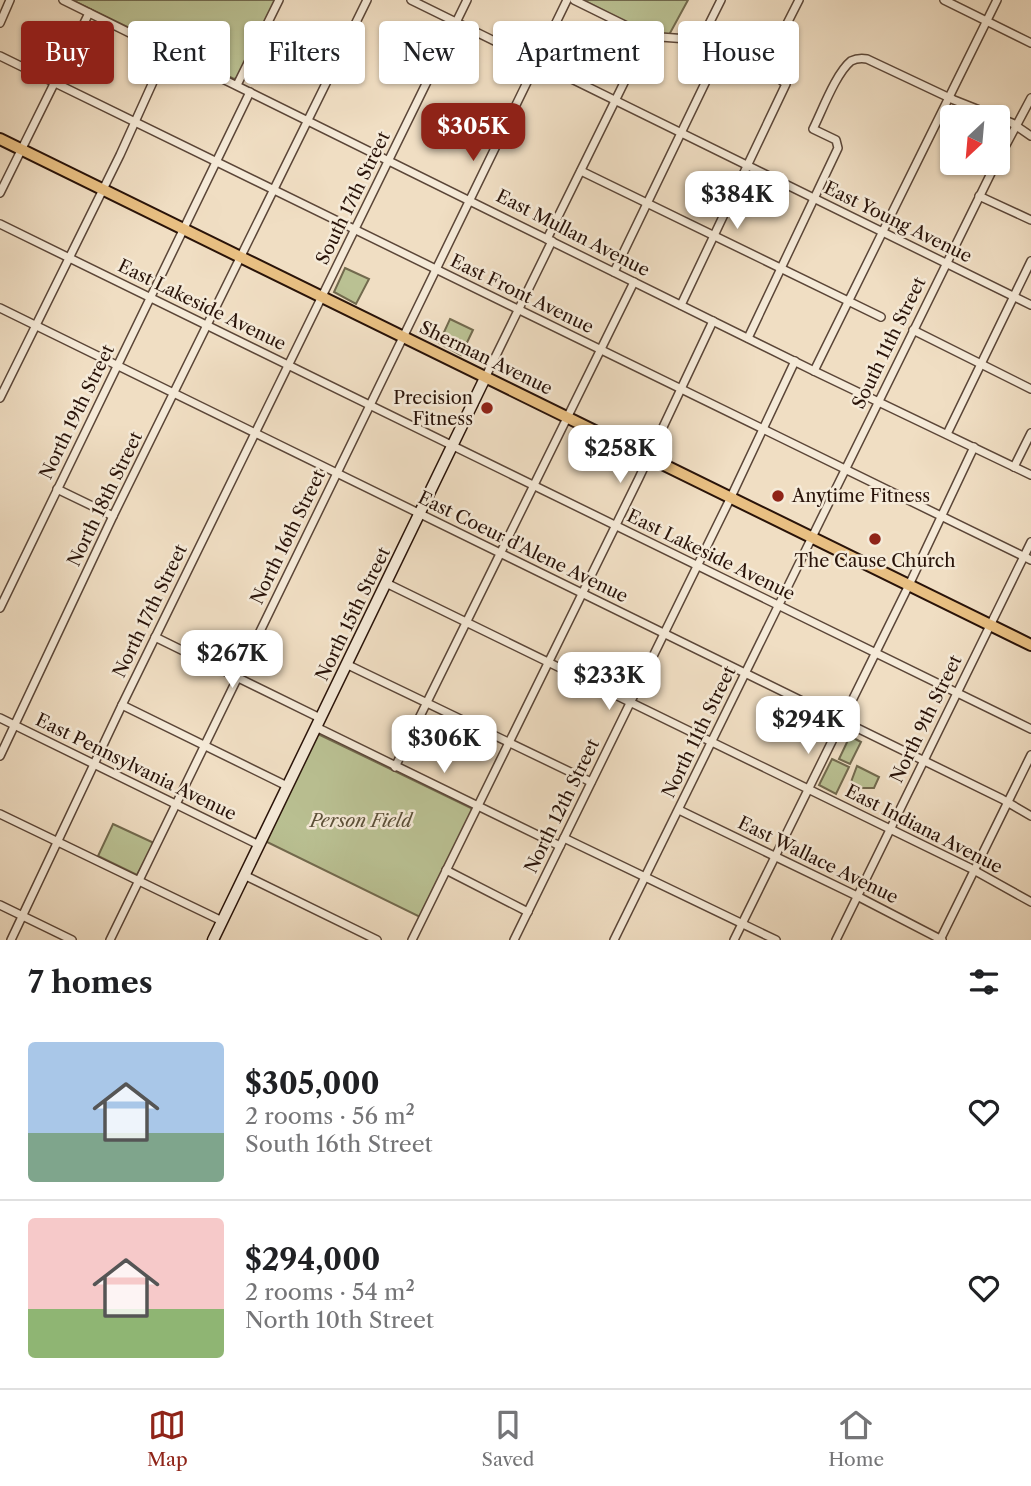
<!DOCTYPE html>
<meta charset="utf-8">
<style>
:root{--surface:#fff;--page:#f2f2f2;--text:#202124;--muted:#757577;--line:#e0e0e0;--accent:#8f2418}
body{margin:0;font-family:"Libre Caslon Text",serif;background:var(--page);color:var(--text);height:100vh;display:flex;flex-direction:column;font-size:26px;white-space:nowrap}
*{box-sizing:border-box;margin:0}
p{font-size:23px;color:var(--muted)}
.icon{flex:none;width:38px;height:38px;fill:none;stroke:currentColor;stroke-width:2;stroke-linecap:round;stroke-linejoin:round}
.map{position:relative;height:940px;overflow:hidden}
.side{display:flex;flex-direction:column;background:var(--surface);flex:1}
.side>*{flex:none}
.guide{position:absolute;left:21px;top:21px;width:990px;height:63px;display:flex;gap:14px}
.needle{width:46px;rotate:206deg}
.tools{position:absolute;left:940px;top:105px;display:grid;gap:14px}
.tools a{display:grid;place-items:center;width:70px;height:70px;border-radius:7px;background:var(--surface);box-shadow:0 2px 5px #0004;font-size:35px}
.price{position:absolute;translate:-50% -60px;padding:0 16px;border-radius:14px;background:#fff;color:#222;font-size:23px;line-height:46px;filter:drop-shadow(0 2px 4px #0008)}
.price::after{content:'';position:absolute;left:50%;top:42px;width:21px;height:16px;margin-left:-10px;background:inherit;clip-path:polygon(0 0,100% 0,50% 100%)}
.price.current{background:var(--accent);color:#fff}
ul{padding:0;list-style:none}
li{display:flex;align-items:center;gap:21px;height:175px;padding:0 28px}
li+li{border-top:2px solid var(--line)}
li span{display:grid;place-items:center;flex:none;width:196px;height:140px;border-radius:7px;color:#555}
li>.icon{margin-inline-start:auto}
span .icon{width:84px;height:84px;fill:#fffc;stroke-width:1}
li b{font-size:30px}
h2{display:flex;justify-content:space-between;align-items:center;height:84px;padding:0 28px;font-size:30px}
.tag{padding:0 24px;border-radius:7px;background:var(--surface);box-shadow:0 2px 5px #0004;font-size:24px;line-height:63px}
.tag.current{background:var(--accent);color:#fff}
.menu{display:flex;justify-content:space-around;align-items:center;height:98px;border-top:2px solid var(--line);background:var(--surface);font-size:19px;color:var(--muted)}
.menu a{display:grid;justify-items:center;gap:4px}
.menu .current{color:var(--accent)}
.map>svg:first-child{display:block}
.green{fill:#bac193;stroke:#726a4e;stroke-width:2}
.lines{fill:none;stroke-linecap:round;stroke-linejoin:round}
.minor-casing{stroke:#5b4638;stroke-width:10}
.secondary-casing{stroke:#291309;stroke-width:13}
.primary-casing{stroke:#291309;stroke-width:14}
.minor{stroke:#f5ead8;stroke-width:7}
.secondary{stroke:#f5ead8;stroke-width:10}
.primary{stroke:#e8bf82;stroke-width:10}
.poi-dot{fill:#8f2418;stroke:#f5ead8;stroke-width:2.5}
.labels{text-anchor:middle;stroke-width:5;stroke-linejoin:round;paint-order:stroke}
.street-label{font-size:18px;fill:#291309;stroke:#f5ead8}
.poi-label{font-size:18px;fill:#291309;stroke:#f5ead8;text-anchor:end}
.park-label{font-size:18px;font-style:italic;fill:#5c5039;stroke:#f5ead8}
</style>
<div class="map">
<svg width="1031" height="940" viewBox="0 0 1031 940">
<rect width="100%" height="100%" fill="#f0dec3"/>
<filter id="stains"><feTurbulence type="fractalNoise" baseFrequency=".00286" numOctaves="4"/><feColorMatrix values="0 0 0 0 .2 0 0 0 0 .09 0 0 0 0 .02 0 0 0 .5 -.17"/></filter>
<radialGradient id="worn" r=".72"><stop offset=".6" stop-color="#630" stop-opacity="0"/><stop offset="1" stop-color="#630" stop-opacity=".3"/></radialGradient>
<g class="green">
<polygon points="72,0 276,0 237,78 234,79"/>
<polygon points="583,0 688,0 669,35 642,31"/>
<polygon points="345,268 369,279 356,304 334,292"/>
<polygon points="450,319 473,330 461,355 439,343"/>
<polygon points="318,734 471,808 472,811 420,917 265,841"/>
<polygon points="850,736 861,742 850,764 839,759"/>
<polygon points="832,759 849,767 836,794 819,785"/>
<polygon points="857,766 879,777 874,788 861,788 851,782"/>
<polygon points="113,824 154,843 137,875 98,856"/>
</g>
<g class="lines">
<defs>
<g id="minor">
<polyline points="63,0 814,371 1031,475"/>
<polyline points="411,0 1031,305"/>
<polyline points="574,0 647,36 701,40 777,77 786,84 681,305"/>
<polyline points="944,0 1031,43"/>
<polyline points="0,23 10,0"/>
<polyline points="701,40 721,0"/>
<polyline points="0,56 1031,560"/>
<polyline points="763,71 799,0"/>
<polyline points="237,85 279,0"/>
<polyline points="998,160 1031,98"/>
<polyline points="581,171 881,317"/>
<polyline points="0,193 89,13"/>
<polyline points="979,196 1031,220"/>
<polyline points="0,224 1031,729"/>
<polyline points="547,239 647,36"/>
<polyline points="614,272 721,50"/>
<polyline points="0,308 1002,799 1031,816"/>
<polyline points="913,330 1031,389"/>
<path d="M 748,338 L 838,148 L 836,140 L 813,129 C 822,111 836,73 851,61 C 857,58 861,58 867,59 L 954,100 L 1012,123 L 1031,136"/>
<polyline points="814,371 997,0"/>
<polyline points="485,378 552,241"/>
<polyline points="0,398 120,155 167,51"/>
<polyline points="947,434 1031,261"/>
<polyline points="1014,467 1031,433"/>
<polyline points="57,489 113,516"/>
<polyline points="386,583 970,868 1031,902"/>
<polyline points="0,608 250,92"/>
<polyline points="155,637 320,718"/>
<polyline points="346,664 591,782"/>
<polyline points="122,705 287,786"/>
<polyline points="0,718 259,845"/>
<polyline points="316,727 560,846"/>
<polyline points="0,756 113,516 367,0"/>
<polyline points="395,767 634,282"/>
<polyline points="679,810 857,896 942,940"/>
<polyline points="0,814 222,921"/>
<polyline points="564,838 776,940"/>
<polyline points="446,870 528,912"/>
<polyline points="244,875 377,940"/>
<polyline points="0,905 72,940"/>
<polyline points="11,940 122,705 467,0"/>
<polyline points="110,940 567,0"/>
<polyline points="412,940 639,478 713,321"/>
<polyline points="514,940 731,497 795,361"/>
<polyline points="614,940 996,163"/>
<polyline points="734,940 909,585 974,447"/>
<polyline points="836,940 1031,542"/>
<polyline points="940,940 1031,755"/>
</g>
<polyline id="secondary" points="213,940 485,378"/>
<polyline id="primary" points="0,139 1031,645"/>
</defs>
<use href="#minor" class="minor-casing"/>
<use href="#secondary" class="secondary-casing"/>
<use href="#primary" class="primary-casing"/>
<use href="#minor" class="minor"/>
<use href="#secondary" class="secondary"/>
<use href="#primary" class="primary"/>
</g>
<g class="poi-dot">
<circle cx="487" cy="408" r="7"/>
<circle cx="778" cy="496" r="7"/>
<circle cx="875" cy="539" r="7"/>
</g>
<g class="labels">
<g class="street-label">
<text transform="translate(353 198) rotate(-64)" y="6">South 17th Street</text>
<text transform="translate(898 222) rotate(26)" y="6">East Young Avenue</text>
<text transform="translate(573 233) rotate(27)" y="6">East Mullan Avenue</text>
<text transform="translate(522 294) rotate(26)" y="6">East Front Avenue</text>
<text transform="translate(202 305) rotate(26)" y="6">East Lakeside Avenue</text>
<text transform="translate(889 343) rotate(-64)" y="6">South 11th Street</text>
<text transform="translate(486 358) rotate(26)" y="6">Sherman Avenue</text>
<text transform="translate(77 412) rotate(-64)" y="6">North 19th Street</text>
<text transform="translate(105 499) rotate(-64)" y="6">North 18th Street</text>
<text transform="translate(288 537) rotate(-64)" y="6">North 16th Street</text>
<text transform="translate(523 547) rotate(26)" y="6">East Coeur d'Alene Avenue</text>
<text transform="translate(711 555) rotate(26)" y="6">East Lakeside Avenue</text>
<text transform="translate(150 611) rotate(-64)" y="6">North 17th Street</text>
<text transform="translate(353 614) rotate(-64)" y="6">North 15th Street</text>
<text transform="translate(926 719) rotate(-64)" y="6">North 9th Street</text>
<text transform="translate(699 732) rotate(-64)" y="6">North 11th Street</text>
<text transform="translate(136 767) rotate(26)" y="6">East Pennsylvania Avenue</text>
<text transform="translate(562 806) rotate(-64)" y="6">North 12th Street</text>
<text transform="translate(924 829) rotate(27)" y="6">East Indiana Avenue</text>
<text transform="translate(818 860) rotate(26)" y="6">East Wallace Avenue</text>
</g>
<g class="poi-label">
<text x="473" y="404">Precision<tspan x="473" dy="21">Fitness</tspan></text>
<text x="792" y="502" text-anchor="start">Anytime Fitness</text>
<text x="875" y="567" text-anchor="middle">The Cause Church</text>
</g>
<g class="park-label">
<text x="361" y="827">Person Field</text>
</g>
</g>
<rect width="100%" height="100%" filter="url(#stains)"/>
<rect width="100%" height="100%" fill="url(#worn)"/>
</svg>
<div class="tools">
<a><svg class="needle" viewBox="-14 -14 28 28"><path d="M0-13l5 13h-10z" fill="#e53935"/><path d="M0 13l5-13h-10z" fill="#757577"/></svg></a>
</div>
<b class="price current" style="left:473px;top:163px">$305K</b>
<b class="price" style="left:737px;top:231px">$384K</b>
<b class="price" style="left:620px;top:485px">$258K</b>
<b class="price" style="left:232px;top:690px">$267K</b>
<b class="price" style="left:609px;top:712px">$233K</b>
<b class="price" style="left:808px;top:756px">$294K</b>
<b class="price" style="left:444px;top:775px">$306K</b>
<div class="guide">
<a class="tag current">Buy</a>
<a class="tag">Rent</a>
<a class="tag">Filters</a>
<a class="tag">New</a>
<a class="tag">Apartment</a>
<a class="tag">House</a>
</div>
</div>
<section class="side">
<h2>7 homes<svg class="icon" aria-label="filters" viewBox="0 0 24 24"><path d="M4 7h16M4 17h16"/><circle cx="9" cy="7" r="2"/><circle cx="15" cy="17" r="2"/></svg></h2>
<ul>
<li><span style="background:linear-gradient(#a9c7e8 65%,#7fa58c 0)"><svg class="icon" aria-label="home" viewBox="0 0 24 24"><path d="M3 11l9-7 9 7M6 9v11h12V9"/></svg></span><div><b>$305,000</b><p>2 rooms · 56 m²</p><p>South 16th Street</p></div><svg class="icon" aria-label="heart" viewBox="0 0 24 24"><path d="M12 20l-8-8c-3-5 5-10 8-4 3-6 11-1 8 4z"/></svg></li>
<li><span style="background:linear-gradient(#f6c9c9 65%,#8fb573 0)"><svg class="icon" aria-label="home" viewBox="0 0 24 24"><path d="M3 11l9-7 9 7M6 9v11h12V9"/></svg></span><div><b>$294,000</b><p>2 rooms · 54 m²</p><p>North 10th Street</p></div><svg class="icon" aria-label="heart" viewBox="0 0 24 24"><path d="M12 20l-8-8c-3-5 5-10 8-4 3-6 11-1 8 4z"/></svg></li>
</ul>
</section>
<nav class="menu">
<a class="current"><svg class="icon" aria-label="map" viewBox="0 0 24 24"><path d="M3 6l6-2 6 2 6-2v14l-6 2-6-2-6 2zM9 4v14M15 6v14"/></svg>Map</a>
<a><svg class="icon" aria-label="saved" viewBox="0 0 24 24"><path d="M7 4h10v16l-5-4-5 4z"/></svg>Saved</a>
<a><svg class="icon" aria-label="home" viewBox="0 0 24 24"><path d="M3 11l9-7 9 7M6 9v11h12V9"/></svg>Home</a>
</nav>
